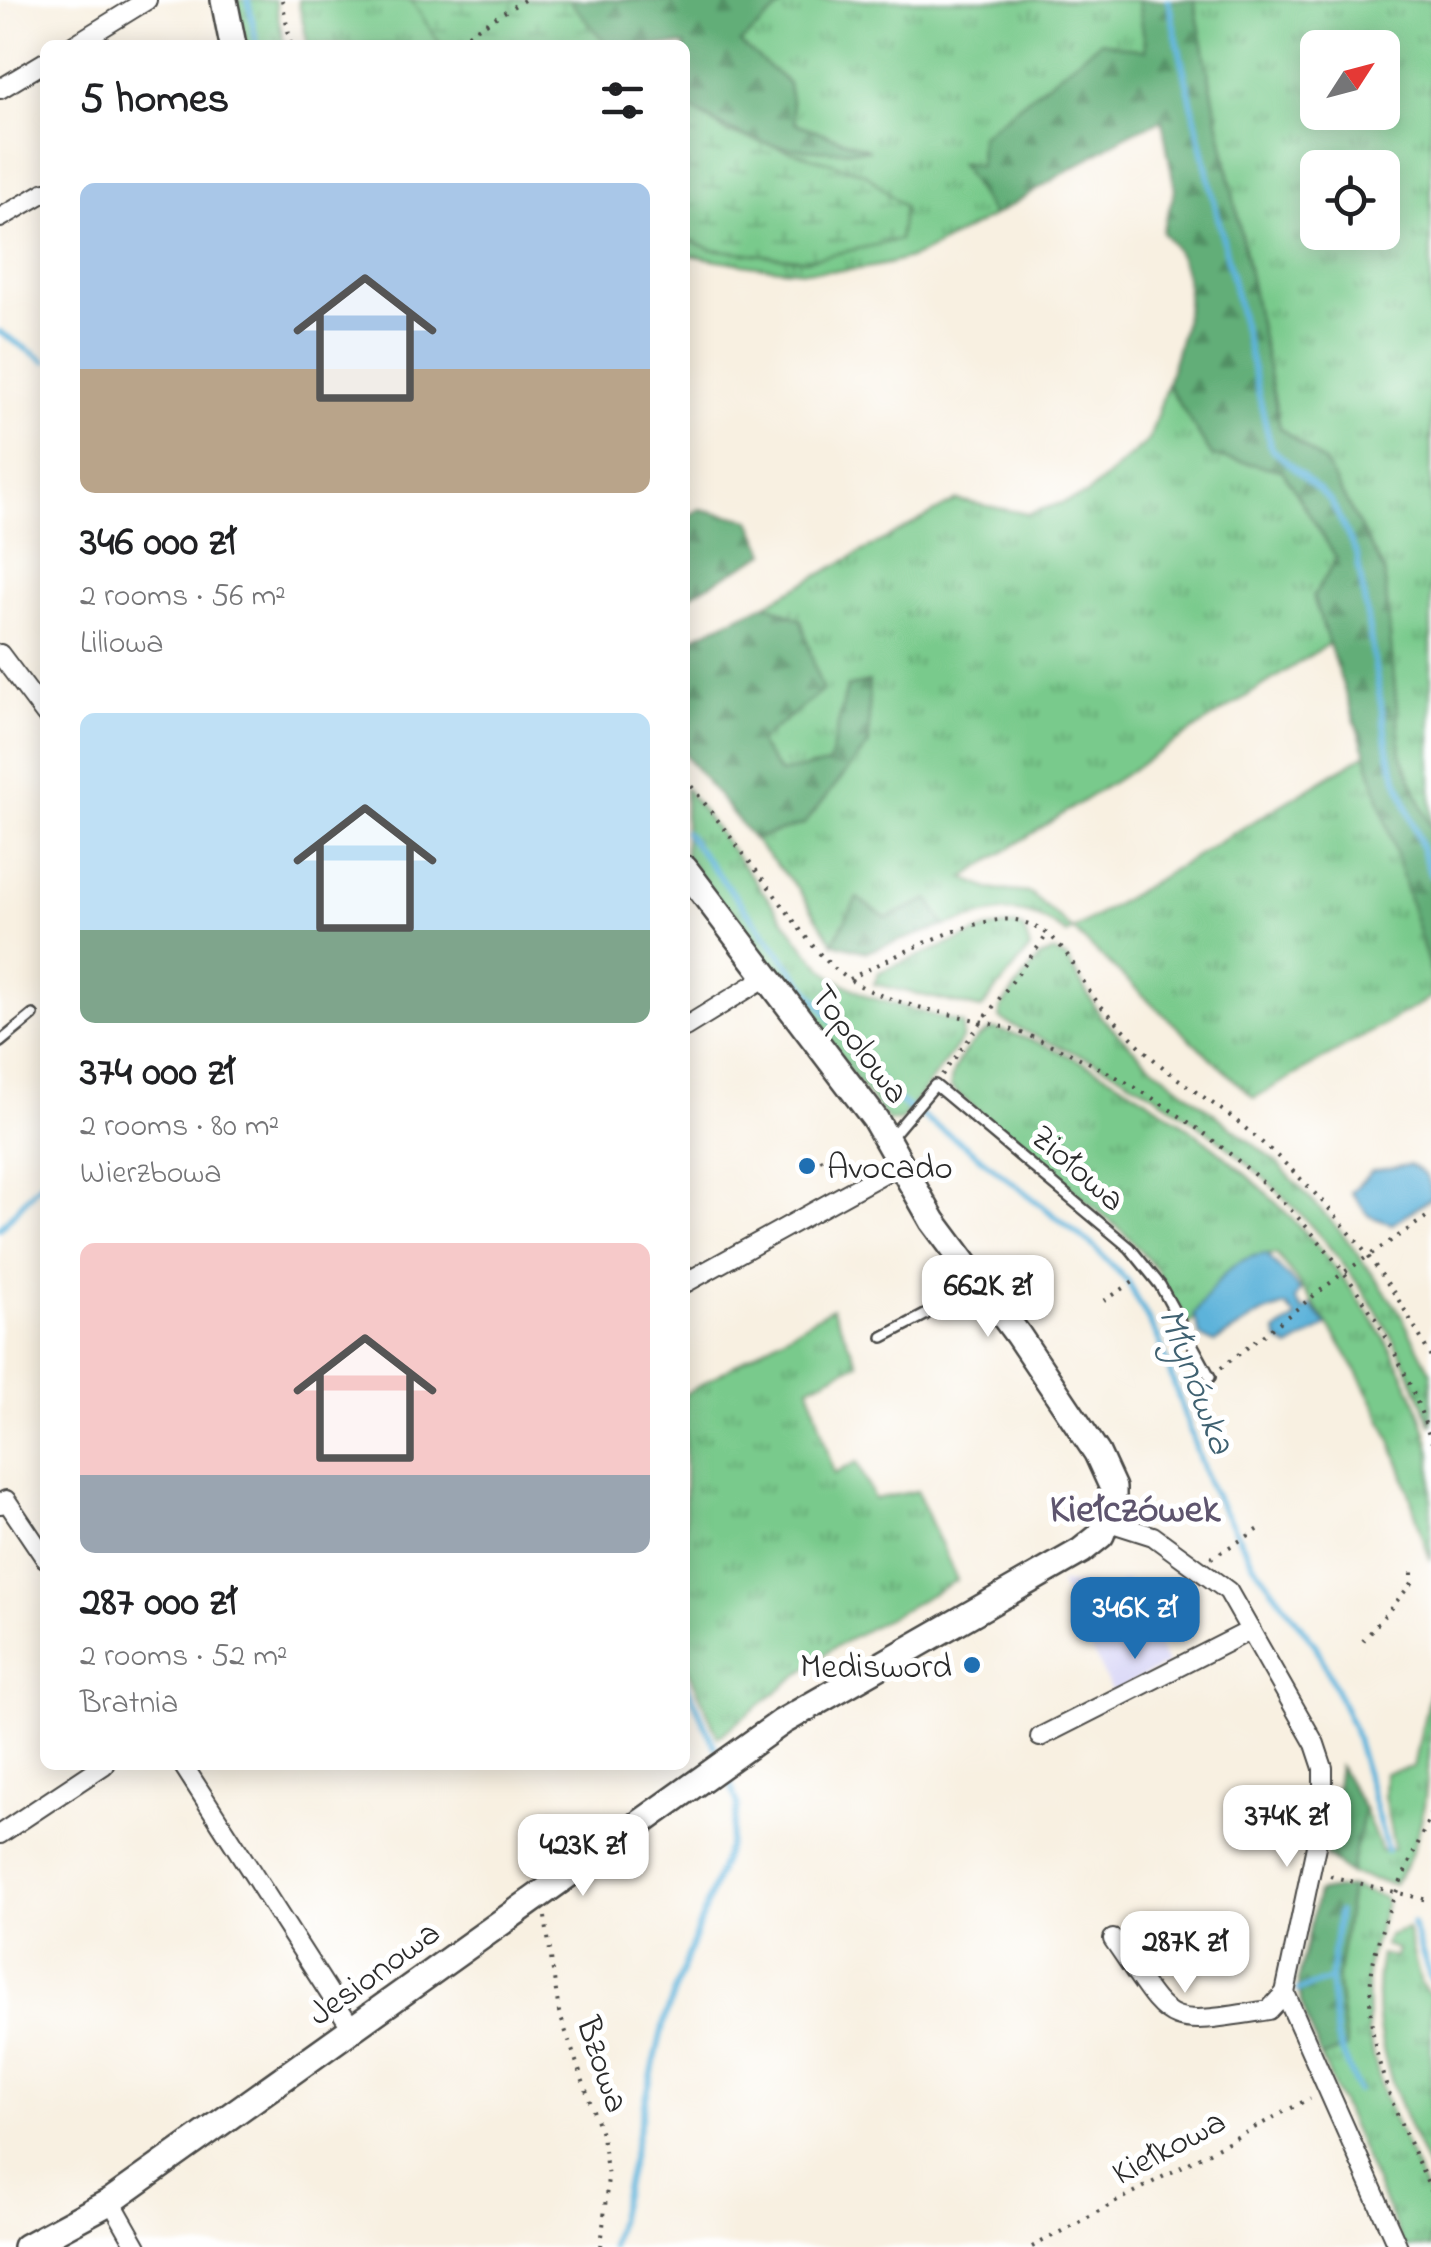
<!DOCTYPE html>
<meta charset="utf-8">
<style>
:root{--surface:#fff;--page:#f2f2f2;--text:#202124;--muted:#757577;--accent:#1f6fb2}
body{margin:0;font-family:"Indie Flower",sans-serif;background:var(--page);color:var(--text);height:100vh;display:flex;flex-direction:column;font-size:38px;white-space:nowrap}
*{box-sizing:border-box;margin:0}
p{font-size:32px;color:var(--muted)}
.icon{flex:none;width:55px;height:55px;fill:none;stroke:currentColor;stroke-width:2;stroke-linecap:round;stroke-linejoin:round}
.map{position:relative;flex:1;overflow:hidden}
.panel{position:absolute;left:40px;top:40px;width:650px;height:1730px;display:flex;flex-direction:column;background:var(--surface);border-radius:15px;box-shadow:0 5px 25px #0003}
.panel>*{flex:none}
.needle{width:65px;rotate:54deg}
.controls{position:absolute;left:1300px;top:30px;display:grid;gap:20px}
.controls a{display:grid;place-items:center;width:100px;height:100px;border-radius:15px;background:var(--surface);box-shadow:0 5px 25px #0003;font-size:50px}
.price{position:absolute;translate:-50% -85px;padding:0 22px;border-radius:20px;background:#fff;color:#222;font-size:32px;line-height:65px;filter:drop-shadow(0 2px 5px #0008)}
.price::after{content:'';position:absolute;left:50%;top:60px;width:30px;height:22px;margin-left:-15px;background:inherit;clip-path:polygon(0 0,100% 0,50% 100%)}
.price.current{background:var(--accent);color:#fff}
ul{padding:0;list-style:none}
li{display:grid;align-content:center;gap:20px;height:530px;padding:0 40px}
li span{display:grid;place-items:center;height:310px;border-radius:15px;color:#555}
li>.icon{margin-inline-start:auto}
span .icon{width:180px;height:180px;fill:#fffc;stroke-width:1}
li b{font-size:42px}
h2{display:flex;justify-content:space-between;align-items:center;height:120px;padding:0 40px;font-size:42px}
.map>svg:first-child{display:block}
.built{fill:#d9d7f7}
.grass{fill:url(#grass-tufts);stroke:#527a5c;stroke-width:2.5;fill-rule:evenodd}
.forest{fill:url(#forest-firs);stroke:#466c52;stroke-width:2.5}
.wetland{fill:url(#wetland-marsh);stroke:#527a5c;stroke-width:2.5}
.water{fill:#5db3da;stroke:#446f82;stroke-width:2.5}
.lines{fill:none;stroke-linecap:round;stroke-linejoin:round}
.stream{stroke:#5db3da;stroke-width:6}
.lane-casing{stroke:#4a4946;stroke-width:14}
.street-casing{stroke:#4a4946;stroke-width:22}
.secondary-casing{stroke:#4a4946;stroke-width:30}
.path{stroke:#4a4946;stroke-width:4;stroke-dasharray:2.5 8;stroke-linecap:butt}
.lane{stroke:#fff;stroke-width:9}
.street{stroke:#fff;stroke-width:18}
.secondary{stroke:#fff;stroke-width:25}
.poi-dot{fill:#1f6fb2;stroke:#fff;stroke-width:4}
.labels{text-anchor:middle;stroke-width:10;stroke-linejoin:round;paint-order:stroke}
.street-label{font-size:35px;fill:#2b2b2b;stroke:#fff}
.poi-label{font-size:35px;fill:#2b2b2b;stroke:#fff;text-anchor:start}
.water-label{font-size:38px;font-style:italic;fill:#3f6171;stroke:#fff}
.quarter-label{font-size:40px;font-weight:bold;fill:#5e556e;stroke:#fff}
</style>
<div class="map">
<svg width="1431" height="2247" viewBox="0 0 1431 2247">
<defs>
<pattern id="grass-tufts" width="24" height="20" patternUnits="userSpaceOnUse" patternTransform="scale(2.5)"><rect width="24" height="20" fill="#79ca8c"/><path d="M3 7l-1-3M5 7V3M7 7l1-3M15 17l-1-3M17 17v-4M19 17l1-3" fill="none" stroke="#63a473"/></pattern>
<pattern id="forest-firs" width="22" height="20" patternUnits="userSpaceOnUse" patternTransform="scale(2.5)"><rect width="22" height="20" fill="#62ae78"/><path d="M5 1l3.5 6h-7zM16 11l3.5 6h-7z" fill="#518e63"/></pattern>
<pattern id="wetland-marsh" width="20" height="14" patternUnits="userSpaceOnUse" patternTransform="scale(2.5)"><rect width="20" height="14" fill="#79ca8c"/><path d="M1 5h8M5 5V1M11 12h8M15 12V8" fill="none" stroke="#63a473"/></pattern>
</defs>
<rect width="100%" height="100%" fill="#fff"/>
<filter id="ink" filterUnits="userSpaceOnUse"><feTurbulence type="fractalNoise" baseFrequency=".01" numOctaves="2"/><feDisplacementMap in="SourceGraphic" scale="20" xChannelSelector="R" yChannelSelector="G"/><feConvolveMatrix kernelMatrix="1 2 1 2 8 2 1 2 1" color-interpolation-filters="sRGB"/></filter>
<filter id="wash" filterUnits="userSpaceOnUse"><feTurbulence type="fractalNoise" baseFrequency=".0048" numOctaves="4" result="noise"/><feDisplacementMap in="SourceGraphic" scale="40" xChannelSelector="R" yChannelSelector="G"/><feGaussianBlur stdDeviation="2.25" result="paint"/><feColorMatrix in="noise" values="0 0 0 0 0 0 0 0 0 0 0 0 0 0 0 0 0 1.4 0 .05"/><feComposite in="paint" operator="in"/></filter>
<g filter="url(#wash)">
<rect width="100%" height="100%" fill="#f8f0e1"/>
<polygon class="built" points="1126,1580 1167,1664 1112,1692 1059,1583 1111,1588"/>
<g class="grass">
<polygon points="235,0 275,0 284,45 245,45"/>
<path d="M 298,0 L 1138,0 L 1147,52 L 979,166 L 961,164 L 993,216 C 966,229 938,248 909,258 C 836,282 759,268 685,254 L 685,45 L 308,45 Z"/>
<path d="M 1194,0 L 1431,0 L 1431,829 L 1401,754 L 1384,571 L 1325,464 L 1280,428 ZM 1318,48 L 1382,48 L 1382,112 L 1318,112 ZM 1318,168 L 1382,168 L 1382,232 L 1318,232 Z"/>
<path d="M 1167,384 L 1212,456 L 1282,470 L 1338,559 L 1313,597 L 1331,642 L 963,878 L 989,889 L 1030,893 L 1073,930 L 1366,754 L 1431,973 L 1431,998 L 1254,1098 L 1073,930 L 1067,934 C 1019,899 998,912 945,926 L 929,899 L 887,918 L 857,899 L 833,943 L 799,890 L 753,839 L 804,824 L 869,744 L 868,682 L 847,687 L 829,764 L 780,773 L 758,742 L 801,620 L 766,604 L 957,500 L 1028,514 L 1086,495 L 1149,440 Z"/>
<polygon points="685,788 809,953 832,977 869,997 963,1024 962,1039 901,1121 888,1121 685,856"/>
<polygon points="1016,925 1024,929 1030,949 981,1009 874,984 879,972 987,929"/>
<path d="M 1053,952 L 1067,959 L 1101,1017 L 1144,1059 L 1276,1162 L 1342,1233 L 1399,1311 L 1431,1373 L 1431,1426 C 1381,1274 1255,1150 1118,1073 C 1081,1052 1036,1041 1000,1018 L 1000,1009 L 1039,957 Z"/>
<path d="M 995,1029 C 1165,1071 1397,1278 1431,1454 C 1431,1487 1431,1527 1431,1561 C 1419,1529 1411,1496 1400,1464 C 1372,1386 1328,1320 1277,1255 L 1266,1254 L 1188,1325 L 1156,1269 L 1123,1232 L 951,1088 C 948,1068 975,1033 995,1029 Z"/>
<polygon points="832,1308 858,1363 809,1387 834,1474 857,1462 874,1499 917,1491 957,1580 833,1648 718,1737 685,1661 685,1394"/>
<path d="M 1431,1684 C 1431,1740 1431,1843 1393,1884 L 1350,1874 L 1364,1809 L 1381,1851 L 1394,1848 L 1384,1796 L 1385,1773 L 1414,1767 Z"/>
<polygon points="1351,1887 1383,1897 1386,1903 1367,1968 1368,2035 1384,2096 1431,2203 1431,2247 1404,2247 1321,2057 1346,2047 1337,1979"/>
<path d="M 1407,1929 L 1421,1984 L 1431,1996 L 1431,2177 C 1399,2103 1365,2037 1381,1954 L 1395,1958 L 1397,1949 L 1384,1945 L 1389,1935 Z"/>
</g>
<g class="forest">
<path d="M 569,0 L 789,0 L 740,43 L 788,83 L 795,123 L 870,150 C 791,152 752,149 685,104 L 685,45 L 607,45 Z"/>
<path d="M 1138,0 L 1194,0 L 1280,428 L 1325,463 L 1384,571 L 1401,754 L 1431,829 L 1431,973 L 1366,754 L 1313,597 L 1337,559 L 1282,470 L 1212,456 L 1167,384 C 1182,327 1207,281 1162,232 L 1175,190 L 1162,120 L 1132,132 L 993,216 L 960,164 L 979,166 L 980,136 L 1101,41 L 1146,51 Z"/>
<polygon points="700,509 751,520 766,553 685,598 685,518"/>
<polygon points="766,604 801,620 822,691 758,742 779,773 829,764 847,687 869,682 869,744 804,824 753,839 685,755 685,634 689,639"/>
<polygon points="857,898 887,918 929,899 945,926 866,952 833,943"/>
<polygon points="1339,1766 1364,1809 1350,1874 1326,1856"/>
<polygon points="1351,1887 1337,1979 1346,2048 1321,2057 1301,2003 1298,1982 1318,1892"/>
</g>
<g class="wetland">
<polygon points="411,0 569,0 607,45 441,45"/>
<polygon points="685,104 727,132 865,173 904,207 899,240 806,260 711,249 685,239"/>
</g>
<g class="water">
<path d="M 1409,1165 C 1427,1172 1431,1179 1431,1198 L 1392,1224 L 1369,1216 L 1351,1192 L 1372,1171 Z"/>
<path d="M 1266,1254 L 1300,1290 L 1295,1300 L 1303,1311 L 1311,1306 L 1327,1326 L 1289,1348 L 1278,1340 L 1276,1332 L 1296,1318 L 1286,1306 L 1261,1314 L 1214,1343 L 1200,1336 L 1194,1315 C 1214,1286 1229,1257 1266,1254 Z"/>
</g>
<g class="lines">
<g class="stream">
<polyline points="248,0 257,45"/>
<polyline points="1168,0 1271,448 1331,501 1357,555 1389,755 1431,876"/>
<polyline points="0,332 45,361"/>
<polyline points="685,832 891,1096 966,1146 1093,1246 1128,1282 1159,1340 1208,1483 1253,1563 1316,1646 1353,1727 1387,1850"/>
<polyline points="0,1228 45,1178"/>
<polyline points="685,1681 715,1747"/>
<polyline points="1412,1924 1431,1979"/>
<polyline points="1330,1980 1338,1912"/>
<polyline points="1298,1990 1330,1980 1337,2039 1358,2091"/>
<polyline points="611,2247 665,2018 729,1844 738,1806 728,1775"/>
</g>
</g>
</g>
<g filter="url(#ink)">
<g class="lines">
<defs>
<g id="lane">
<polyline points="0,1042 33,1015"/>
<polyline points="891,1137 935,1085 1130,1248 1160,1285 1210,1377"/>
<polyline points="883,1337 925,1315 969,1277"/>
</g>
<g id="street">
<polyline points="74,45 147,0"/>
<polyline points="0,89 45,62"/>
<polyline points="0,218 45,192"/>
<polyline points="0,654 45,714"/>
<polyline points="685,1027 768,976"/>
<polyline points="685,1283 902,1163"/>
<polyline points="0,1504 6,1500 45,1558"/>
<polyline points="1109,1522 1153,1536 1228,1591 1315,1744 1323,1768 1323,1813 1285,1993 1398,2247"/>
<polyline points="1040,1737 1251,1630"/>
<polyline points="183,1765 353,2030"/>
<polyline points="0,1834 104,1765"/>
<path d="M 1113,1939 C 1175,2028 1159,2027 1269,2010 L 1285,1993"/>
<polyline points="111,2201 137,2247"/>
</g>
<g id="secondary">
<polyline points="224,0 233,45"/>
<polyline points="26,2247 111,2201 782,1722 1081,1551 1101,1535 1113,1504 1113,1488 1097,1453 1018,1335 933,1221 875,1119 685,869"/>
</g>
</defs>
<use href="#lane" class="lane-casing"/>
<use href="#street" class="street-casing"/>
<use href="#secondary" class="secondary-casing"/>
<g class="path">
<polyline points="282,0 291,45"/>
<polyline points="450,45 524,0"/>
<path d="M 685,778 C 716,818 747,858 777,898 C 799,927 817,957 847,978 C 898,1012 971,1013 1027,1035 C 1207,1105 1374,1254 1431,1442"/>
<path d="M 849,979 C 886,961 981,910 1020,921 C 1074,936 1073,981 1107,1012 C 1119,1024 1131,1037 1144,1050 C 1171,1077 1204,1096 1234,1119 C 1315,1184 1386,1266 1431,1358"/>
<polyline points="942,1075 1047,935"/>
<polyline points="820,1160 826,1157 836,1178"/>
<polyline points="1104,1301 1138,1279"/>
<polyline points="1221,1368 1343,1273 1431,1214"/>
<polyline points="1211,1558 1261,1528"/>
<polyline points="1363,1641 1412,1583 1412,1566"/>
<path d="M 1431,1813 C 1412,1861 1382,1913 1373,1964 C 1359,2046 1399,2118 1431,2191"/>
<polyline points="1330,1876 1431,1901"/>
<polyline points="545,1917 559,2012 602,2136 608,2177 601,2247"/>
<polyline points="1032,2247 1310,2098"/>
</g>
<use href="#lane" class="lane"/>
<use href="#street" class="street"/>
<use href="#secondary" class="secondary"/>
</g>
</g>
<g class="poi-dot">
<circle cx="807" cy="1166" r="10"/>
<circle cx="972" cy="1665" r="10"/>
</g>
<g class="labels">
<g class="street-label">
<text transform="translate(861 1043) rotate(53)" y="12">Topolowa</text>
<text transform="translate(1079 1167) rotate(41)" y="12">Ziołowa</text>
<text transform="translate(373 1972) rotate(-36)" y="12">Jesionowa</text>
<text transform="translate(604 2064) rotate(71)" y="12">Bzowa</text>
<text transform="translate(1168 2146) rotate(-28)" y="12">Kiełkowa</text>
</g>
<g class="poi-label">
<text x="827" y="1178">Avocado</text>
<text x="952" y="1677" text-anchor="end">Medisword</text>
</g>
<g class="water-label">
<text transform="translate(1198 1380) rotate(69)" y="13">Młynówka</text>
</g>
<g class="quarter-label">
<text x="1135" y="1521">Kiełczówek</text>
</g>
</g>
</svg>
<div class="controls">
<a><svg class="needle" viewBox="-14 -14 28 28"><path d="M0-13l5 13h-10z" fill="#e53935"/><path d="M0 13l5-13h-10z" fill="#757577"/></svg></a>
<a><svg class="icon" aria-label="locate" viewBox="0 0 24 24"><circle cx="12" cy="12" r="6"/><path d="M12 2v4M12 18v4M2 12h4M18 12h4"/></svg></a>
</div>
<b class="price" style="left:988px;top:1340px">662K zł</b>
<b class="price current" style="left:1135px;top:1662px">346K zł</b>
<b class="price" style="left:1287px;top:1870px">374K zł</b>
<b class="price" style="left:583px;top:1899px">423K zł</b>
<b class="price" style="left:1185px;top:1996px">287K zł</b>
<section class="panel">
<h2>5 homes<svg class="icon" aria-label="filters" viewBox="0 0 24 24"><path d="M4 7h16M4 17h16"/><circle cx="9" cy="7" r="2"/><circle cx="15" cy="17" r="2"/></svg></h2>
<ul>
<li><span style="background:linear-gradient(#a9c7e8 60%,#b9a48a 0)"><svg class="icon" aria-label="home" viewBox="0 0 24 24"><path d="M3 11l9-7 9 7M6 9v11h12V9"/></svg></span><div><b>346 000 zł</b><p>2 rooms · 56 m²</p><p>Liliowa</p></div></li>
<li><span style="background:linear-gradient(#bfe0f5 70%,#7fa58c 0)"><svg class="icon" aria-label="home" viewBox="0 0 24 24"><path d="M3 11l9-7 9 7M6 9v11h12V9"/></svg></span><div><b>374 000 zł</b><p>2 rooms · 80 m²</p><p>Wierzbowa</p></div></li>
<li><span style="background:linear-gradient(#f6c9c9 75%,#9aa5b1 0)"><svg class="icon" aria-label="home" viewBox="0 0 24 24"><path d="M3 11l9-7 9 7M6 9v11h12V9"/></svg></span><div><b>287 000 zł</b><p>2 rooms · 52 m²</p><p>Bratnia</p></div></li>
</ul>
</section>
</div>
